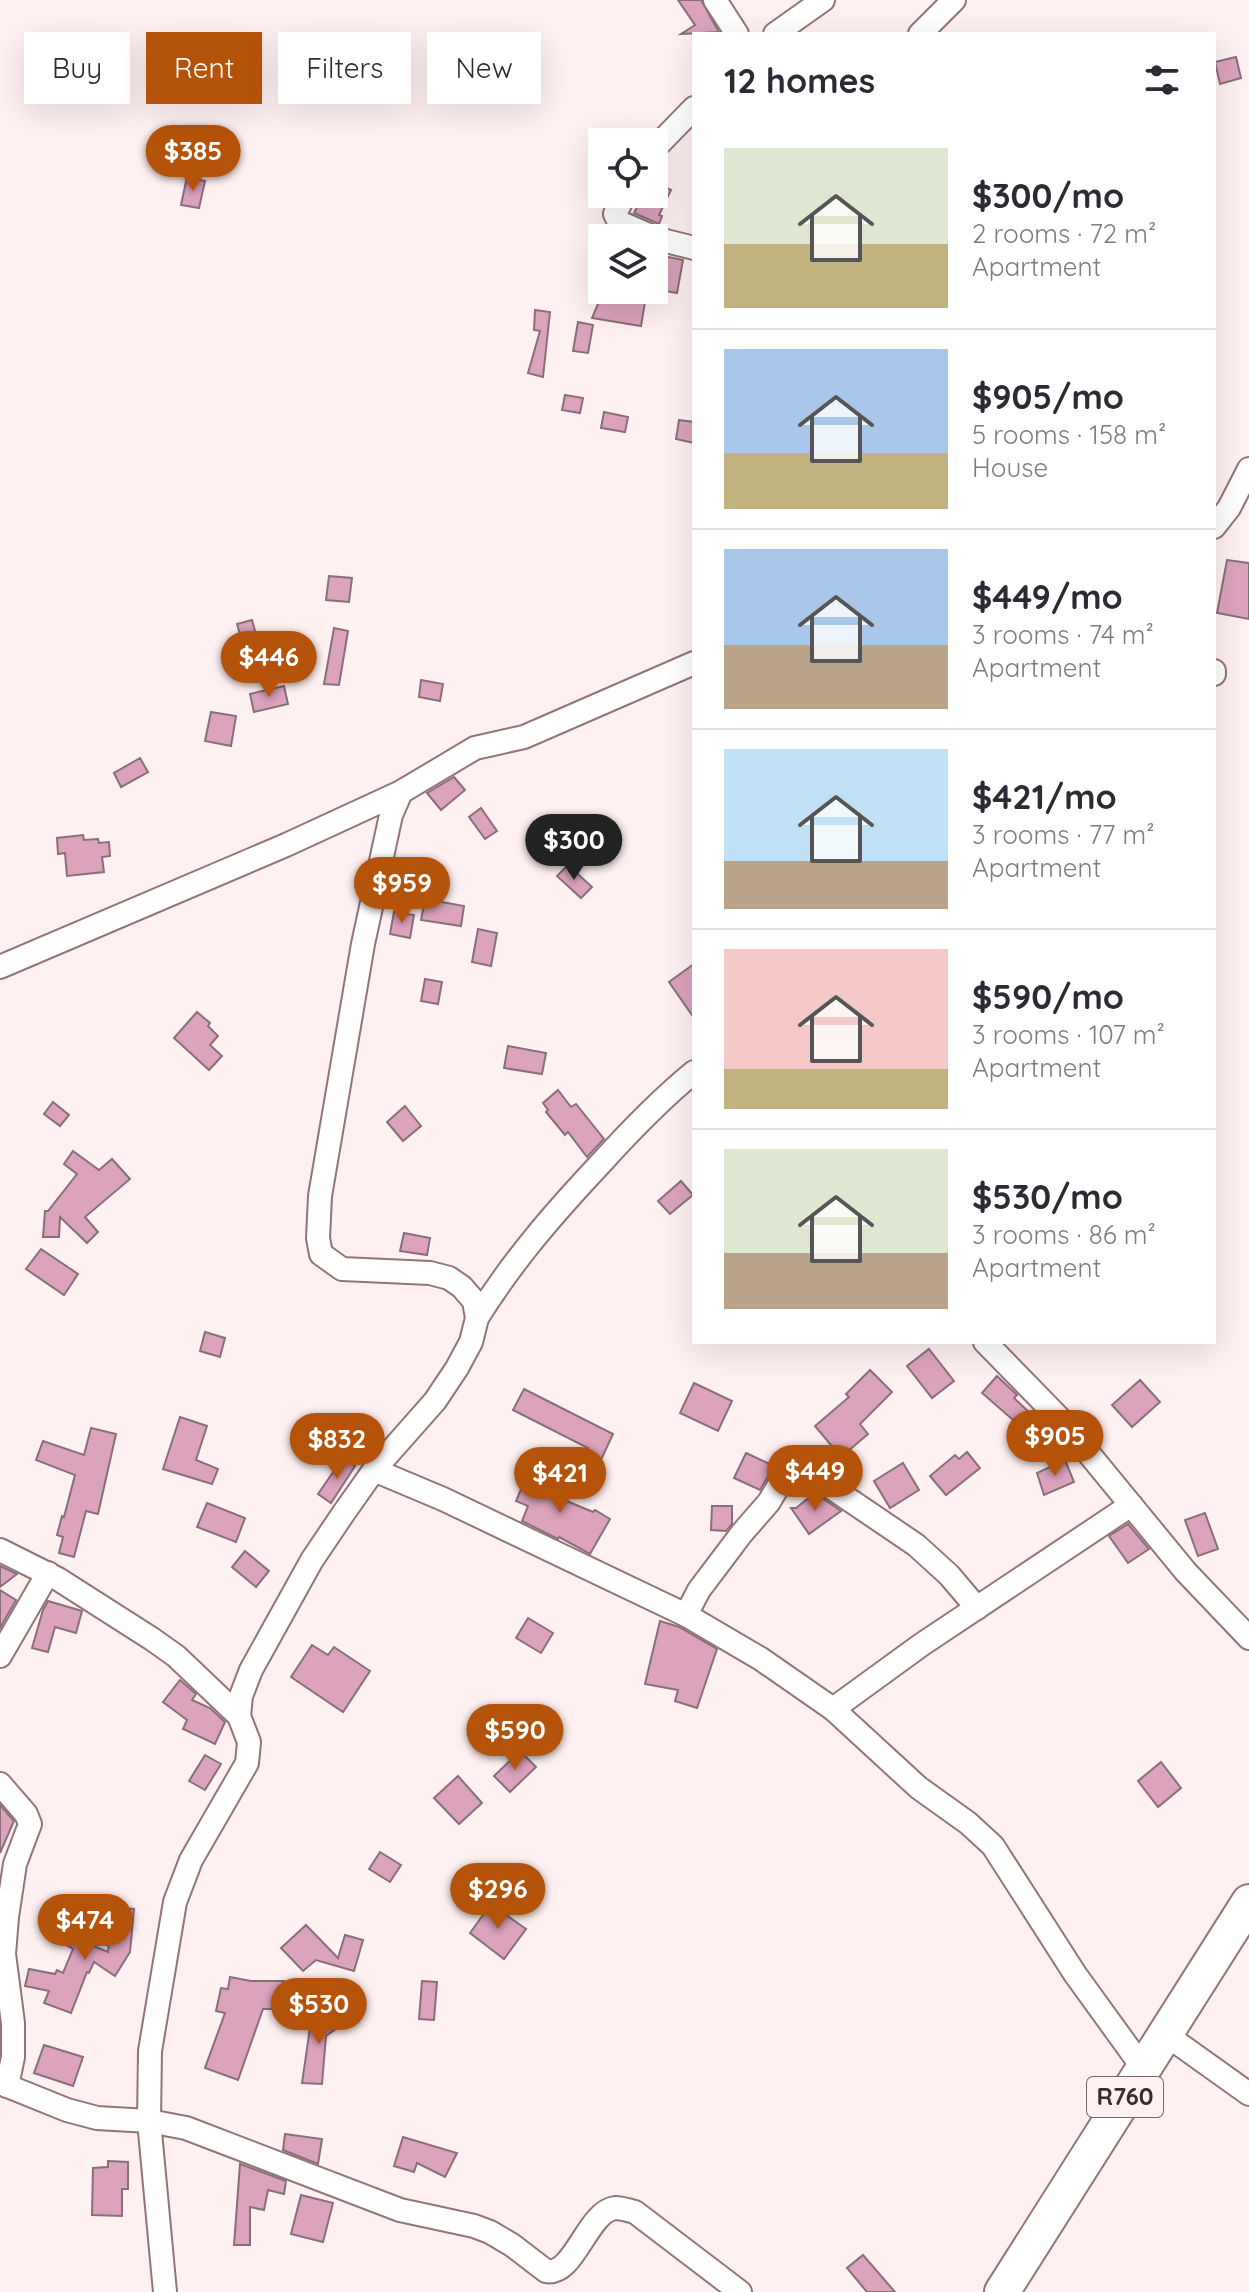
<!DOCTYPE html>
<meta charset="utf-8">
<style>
:root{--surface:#fff;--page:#f2f2f3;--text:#2b2b33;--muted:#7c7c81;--line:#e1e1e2;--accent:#b45309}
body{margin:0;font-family:Quicksand,sans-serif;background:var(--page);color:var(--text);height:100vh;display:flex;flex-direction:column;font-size:30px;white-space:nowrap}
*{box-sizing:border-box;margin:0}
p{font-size:26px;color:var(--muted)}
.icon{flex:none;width:44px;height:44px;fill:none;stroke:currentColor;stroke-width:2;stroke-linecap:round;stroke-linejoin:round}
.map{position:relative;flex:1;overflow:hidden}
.side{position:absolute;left:692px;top:32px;width:524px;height:1312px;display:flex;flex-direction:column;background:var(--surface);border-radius:0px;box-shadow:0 8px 32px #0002}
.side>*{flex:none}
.banner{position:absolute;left:24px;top:32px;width:548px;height:72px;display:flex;gap:16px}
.buttons{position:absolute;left:588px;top:128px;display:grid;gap:16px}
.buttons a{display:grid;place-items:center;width:80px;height:80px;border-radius:0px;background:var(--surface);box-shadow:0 8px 32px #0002;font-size:40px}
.price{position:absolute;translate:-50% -68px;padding:0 18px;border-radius:28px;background:var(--accent);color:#fff;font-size:26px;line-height:52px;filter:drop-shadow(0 2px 4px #0008)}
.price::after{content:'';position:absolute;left:50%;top:48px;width:24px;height:18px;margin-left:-12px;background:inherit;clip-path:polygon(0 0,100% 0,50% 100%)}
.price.on{background:#222;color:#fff}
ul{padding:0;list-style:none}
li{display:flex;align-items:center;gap:24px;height:200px;padding:0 32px}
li+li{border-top:2px solid var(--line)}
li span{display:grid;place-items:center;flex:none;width:224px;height:160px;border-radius:0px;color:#555}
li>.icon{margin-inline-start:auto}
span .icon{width:96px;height:96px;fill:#fffc;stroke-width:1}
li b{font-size:34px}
h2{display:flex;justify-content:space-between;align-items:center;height:96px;padding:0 32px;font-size:34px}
.tag{padding:0 28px;border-radius:0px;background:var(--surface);box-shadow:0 8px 32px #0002;font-size:28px;line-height:72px}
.tag.on{background:var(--accent);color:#fff}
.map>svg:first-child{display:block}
.building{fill:#dca3bd;stroke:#8a6f7b;stroke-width:2}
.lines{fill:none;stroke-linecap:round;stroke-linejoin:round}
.minor-casing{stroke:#937578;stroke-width:26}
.primary-casing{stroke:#937578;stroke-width:38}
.minor{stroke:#fff;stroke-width:22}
.primary{stroke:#fff;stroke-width:34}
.labels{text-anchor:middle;stroke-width:6;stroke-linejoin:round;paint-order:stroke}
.shield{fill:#fff1f2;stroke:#746869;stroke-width:2}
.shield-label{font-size:24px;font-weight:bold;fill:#392d2e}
</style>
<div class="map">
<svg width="1249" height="2292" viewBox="0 0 1249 2292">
<rect width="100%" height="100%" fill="#fff1f2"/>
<g class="building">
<polygon points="678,0 701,0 719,32 681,34 695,25"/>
<polygon points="1236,57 1241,78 1220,84 1215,62"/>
<polygon points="187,177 205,181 199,208 181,205"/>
<polygon points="654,182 671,190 659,215 662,216 659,224 634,213 644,194 654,194"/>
<polygon points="654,254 683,260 677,293 654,289"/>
<polygon points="604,290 647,290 641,326 592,318"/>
<polygon points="535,310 550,312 543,377 528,373 540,331 534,330"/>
<polygon points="578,322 593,325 588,353 573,351"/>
<polygon points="565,395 583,398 580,413 562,410"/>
<polygon points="604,412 628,417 625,432 601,428"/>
<polygon points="679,420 694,422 694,443 676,439"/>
<polygon points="1227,560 1249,563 1249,619 1217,613"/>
<polygon points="329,576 352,578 349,602 326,600"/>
<polygon points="252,620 259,645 244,648 237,624"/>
<polygon points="334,628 348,631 339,685 324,684"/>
<polygon points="421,680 443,684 440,701 419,697"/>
<polygon points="284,686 288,704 254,712 250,694"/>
<polygon points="211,712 236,716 231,746 205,741"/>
<polygon points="140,758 148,772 121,787 114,773"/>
<polygon points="454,777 465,790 441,810 427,793"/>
<polygon points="481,808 497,831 485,839 469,817"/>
<polygon points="83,835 84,840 98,839 99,843 109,842 110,856 102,857 104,872 67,876 65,853 58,854 57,838"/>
<polygon points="568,865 592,887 581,898 557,876"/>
<polygon points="425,899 464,906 461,926 421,920"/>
<polygon points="394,912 414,915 410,938 390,934"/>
<polygon points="478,929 497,933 491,966 472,962"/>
<polygon points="694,964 694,1018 669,982"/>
<polygon points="425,979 442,982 438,1004 421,1001"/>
<polygon points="197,1012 210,1023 208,1026 218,1036 210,1045 222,1056 209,1070 174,1038"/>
<polygon points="508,1046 546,1053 542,1074 504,1068"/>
<polygon points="558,1090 571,1107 576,1104 604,1139 587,1157 568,1132 565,1135 546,1112 548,1110 543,1103"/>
<polygon points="53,1102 69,1115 60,1126 44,1114"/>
<polygon points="405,1106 421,1126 403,1141 387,1122"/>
<polygon points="73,1151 99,1170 112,1159 130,1179 85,1217 98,1232 87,1243 60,1217 59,1237 43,1237 45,1211 48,1211 77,1174 64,1164"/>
<polygon points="681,1181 693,1195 670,1214 658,1201"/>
<polygon points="404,1233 430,1238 427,1255 400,1251"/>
<polygon points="41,1249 78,1274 64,1295 26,1269"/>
<polygon points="205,1332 225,1338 220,1357 200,1351"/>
<polygon points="929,1349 954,1381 932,1398 907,1366"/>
<polygon points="870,1370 892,1392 860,1424 868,1434 841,1457 815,1426 849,1397 846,1394"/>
<polygon points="997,1376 1017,1395 1014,1398 1048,1430 1031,1448 1014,1432 1020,1426 982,1393"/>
<polygon points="1140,1380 1160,1402 1132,1427 1112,1405"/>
<polygon points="694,1383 732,1401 718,1431 680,1413"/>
<polygon points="524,1389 613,1434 600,1462 585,1456 588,1448 513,1410"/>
<polygon points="180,1417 207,1426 196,1460 218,1469 212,1484 163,1469"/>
<polygon points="91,1428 116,1434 98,1514 86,1511 74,1557 59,1553 63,1537 57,1535 62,1516 64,1517 75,1475 36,1460 43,1441 84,1455"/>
<polygon points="967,1452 980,1468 946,1495 930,1476 955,1455 959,1459"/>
<polygon points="746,1453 774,1466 760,1490 734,1478"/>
<polygon points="343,1458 355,1466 331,1503 318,1494"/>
<polygon points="1065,1460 1074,1482 1044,1495 1037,1473"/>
<polygon points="903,1463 919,1490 890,1508 874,1481"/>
<polygon points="528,1473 562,1486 557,1497 593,1512 595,1510 610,1519 590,1554 559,1537 558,1539 522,1521 528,1506 516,1501"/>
<polygon points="815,1493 841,1511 809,1534 791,1508 796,1508"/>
<polygon points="207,1503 245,1518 236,1542 197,1527"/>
<polygon points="712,1506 732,1506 732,1524 726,1531 711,1530"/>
<polygon points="1205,1513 1218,1549 1198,1556 1185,1520"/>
<polygon points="1128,1524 1149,1549 1128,1563 1109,1536"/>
<polygon points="245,1551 269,1571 256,1587 232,1567"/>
<polygon points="0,1566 17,1574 0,1587"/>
<polygon points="0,1590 16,1600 0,1628"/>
<polygon points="48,1601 82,1611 76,1633 55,1627 48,1652 32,1648 43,1610"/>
<polygon points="528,1618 553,1633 541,1653 516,1638"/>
<polygon points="660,1621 679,1627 717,1649 697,1708 675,1701 678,1690 645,1684"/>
<polygon points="312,1645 328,1655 334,1647 370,1671 343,1712 291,1677"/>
<polygon points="180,1680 196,1694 192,1700 210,1708 225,1722 215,1744 183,1729 187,1720 163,1702"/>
<polygon points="520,1751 536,1767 510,1792 494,1776"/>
<polygon points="205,1755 221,1764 205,1790 189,1781"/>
<polygon points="1161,1762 1181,1788 1158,1807 1138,1781"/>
<polygon points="458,1776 482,1803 459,1824 434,1798"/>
<polygon points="0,1805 14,1821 0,1853"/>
<polygon points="380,1852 401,1865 390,1882 369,1869"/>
<polygon points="491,1904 526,1929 504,1959 470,1933"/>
<polygon points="112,1907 134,1909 130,1952 115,1976 94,1962 89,1973 87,1972 71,2013 44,2003 49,1991 25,1986 29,1969 55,1974 57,1970 63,1973 73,1949 61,1942 65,1934 108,1952"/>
<polygon points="306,1925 338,1958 345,1935 363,1940 354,1971 316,1960 303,1971 281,1948"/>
<polygon points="230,1977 251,1981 284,1981 283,2009 263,2009 238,2080 205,2068 225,2013 216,2011 221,1988 228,1989"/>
<polygon points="422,1981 437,1982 434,2020 419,2019"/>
<polygon points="312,2014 350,2019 326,2036 322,2084 302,2083"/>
<polygon points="44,2045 83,2057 73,2086 34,2073"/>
<polygon points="285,2134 322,2139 318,2164 283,2150"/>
<polygon points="403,2137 457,2153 445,2177 417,2163 414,2172 394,2166"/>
<polygon points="108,2161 128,2162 128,2189 122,2189 122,2216 92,2215 93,2168 108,2167"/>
<polygon points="240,2164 286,2181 284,2194 268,2190 264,2210 250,2207 250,2245 234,2245"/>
<polygon points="301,2195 333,2203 323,2242 291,2234"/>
<polygon points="863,2255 895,2292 867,2292 847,2268"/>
</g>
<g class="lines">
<defs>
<g id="minor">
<polyline points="715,0 737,34"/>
<polyline points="775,34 823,0"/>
<polyline points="920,34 954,0"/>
<polyline points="654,149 694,108"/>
<polyline points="625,194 615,214 619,222 658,239 694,248"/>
<polyline points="1214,527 1229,508 1249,469"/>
<polyline points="1214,671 1214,674"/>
<polyline points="0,967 286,845 401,792 475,748 524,737 694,663"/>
<path d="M 477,1318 C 513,1260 555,1212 601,1163 C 630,1131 661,1099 694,1072"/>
<polyline points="985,1342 1062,1421 1186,1572 1249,1638"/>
<polyline points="374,1470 443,1499 686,1615 761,1659 833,1709 919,1788 968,1823 993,1846 1075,1974 1143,2068"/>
<polyline points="0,1550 58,1579 152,1639 176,1656 239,1716"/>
<polyline points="686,1615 699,1590 742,1533 769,1502 786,1473 791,1468 801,1467 916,1545 949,1575 977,1608"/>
<polyline points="0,1656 48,1573"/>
<polyline points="833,1709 921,1645 1131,1505"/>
<polyline points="0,1784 26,1814 30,1824 15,1864 7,1917 4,1954 13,2023 13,2057 7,2086"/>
<polyline points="1165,2034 1249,2094"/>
<path d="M 0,2083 L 67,2110 L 97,2118 L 149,2121 L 186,2128 L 400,2210 L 474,2226 L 490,2232 L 512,2245 L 546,2271 C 574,2277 587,2212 615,2208 C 621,2208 628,2210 635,2212 L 740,2292"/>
<polyline points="165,2292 149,2121 150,2051 175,1902 191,1860 247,1763 249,1742 239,1716 241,1696 251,1670 312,1560 343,1514 374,1470 435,1401 457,1368 471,1342 477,1318 474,1301 462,1287 449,1278 430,1273 342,1269 321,1254 318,1238 320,1196 363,944 391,815 401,792"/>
</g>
<polyline id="primary" points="1002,2292 1249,1902"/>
</defs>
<use href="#minor" class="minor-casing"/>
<use href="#primary" class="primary-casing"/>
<use href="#minor" class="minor"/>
<use href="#primary" class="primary"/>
</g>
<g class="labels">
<rect class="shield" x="1087" y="2077" width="76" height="40" rx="6"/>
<g class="shield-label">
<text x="1125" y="2105">R760</text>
</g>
</g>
</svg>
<div class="buttons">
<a><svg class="icon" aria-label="locate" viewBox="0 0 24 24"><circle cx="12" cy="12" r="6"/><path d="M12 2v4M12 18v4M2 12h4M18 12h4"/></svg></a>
<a><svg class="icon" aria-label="layers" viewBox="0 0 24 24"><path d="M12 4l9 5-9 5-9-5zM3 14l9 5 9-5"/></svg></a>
</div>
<b class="price" style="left:193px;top:193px">$385</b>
<b class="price" style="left:269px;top:699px">$446</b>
<b class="price on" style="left:574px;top:882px">$300</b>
<b class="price" style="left:402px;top:925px">$959</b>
<b class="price" style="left:1055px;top:1478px">$905</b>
<b class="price" style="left:337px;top:1481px">$832</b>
<b class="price" style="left:815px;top:1513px">$449</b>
<b class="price" style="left:560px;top:1515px">$421</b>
<b class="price" style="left:515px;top:1772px">$590</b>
<b class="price" style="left:498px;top:1931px">$296</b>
<b class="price" style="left:85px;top:1962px">$474</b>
<b class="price" style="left:319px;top:2046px">$530</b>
<div class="banner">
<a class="tag">Buy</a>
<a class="tag on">Rent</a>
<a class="tag">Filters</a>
<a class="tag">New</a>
</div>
<section class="side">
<h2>12 homes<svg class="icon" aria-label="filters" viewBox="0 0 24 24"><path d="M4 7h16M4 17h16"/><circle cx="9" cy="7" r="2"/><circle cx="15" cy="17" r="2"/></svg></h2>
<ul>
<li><span style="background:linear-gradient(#dfe7d0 60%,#c2b280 0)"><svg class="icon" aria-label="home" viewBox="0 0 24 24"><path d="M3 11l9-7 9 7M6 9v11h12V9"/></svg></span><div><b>$300/mo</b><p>2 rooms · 72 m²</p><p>Apartment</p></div></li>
<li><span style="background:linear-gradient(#a9c7e8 65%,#c2b280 0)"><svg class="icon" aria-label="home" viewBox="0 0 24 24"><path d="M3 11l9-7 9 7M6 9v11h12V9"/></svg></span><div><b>$905/mo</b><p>5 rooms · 158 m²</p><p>House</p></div></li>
<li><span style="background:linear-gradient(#a9c7e8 60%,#b9a48a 0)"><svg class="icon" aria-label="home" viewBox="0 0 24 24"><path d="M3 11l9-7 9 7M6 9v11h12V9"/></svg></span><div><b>$449/mo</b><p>3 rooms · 74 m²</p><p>Apartment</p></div></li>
<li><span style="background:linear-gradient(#bfe0f5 70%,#b9a48a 0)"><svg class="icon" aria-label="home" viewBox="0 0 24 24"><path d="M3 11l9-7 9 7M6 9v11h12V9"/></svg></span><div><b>$421/mo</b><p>3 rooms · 77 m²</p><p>Apartment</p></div></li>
<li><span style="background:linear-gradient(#f6c9c9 75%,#c2b280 0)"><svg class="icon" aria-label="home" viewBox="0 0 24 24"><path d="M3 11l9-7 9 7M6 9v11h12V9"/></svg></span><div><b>$590/mo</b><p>3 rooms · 107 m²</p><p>Apartment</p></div></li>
<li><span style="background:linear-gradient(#dfe7d0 65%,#b9a48a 0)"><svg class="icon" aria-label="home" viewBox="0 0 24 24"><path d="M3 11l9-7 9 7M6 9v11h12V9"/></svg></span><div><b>$530/mo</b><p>3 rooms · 86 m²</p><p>Apartment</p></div></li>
</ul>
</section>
</div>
